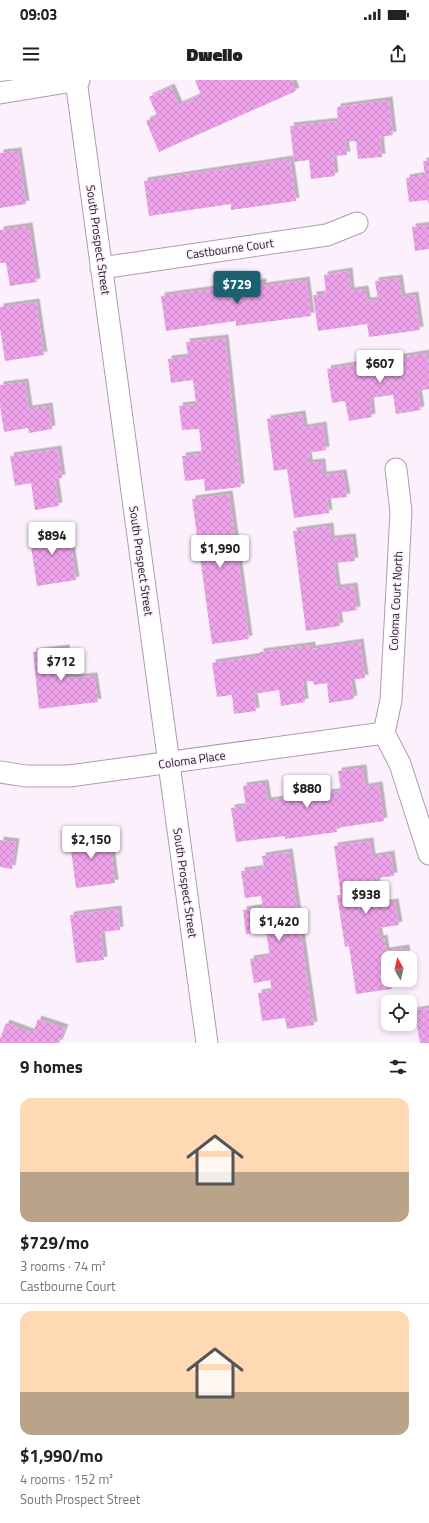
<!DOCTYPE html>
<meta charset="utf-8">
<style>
:root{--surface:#fff;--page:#f6f6f6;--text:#222;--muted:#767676;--line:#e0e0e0;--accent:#1a6171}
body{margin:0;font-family:"Titillium Web",sans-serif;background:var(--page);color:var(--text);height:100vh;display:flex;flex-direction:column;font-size:15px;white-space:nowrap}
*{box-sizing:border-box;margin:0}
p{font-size:13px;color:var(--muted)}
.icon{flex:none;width:22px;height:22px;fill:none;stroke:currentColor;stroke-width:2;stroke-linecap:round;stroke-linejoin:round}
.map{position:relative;height:963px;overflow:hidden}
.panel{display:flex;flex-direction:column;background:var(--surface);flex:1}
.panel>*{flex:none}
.needle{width:26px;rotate:352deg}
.buttons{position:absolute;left:381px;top:871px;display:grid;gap:8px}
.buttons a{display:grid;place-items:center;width:36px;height:36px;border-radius:8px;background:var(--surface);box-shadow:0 2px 6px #0003;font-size:20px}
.price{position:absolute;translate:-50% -34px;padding:0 9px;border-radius:4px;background:#fff;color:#222;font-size:13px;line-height:26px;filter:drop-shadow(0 1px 2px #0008)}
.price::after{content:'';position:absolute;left:50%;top:24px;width:12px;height:9px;margin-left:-6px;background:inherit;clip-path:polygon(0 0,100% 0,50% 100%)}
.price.current{background:var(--accent);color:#fff}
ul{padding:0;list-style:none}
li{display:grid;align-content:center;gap:8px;height:212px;padding:0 20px}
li+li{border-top:1px solid var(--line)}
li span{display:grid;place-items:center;height:124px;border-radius:12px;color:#555}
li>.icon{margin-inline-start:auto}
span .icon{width:72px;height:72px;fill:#fffc;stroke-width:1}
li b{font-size:17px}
h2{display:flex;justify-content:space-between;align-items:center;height:48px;padding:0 20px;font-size:17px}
.status{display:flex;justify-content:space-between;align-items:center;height:28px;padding:0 20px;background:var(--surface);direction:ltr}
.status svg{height:11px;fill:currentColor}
header{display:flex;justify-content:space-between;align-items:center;height:52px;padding:0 20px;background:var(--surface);font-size:18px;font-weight:800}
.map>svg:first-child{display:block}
.building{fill:url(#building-cross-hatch);filter:url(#shadow)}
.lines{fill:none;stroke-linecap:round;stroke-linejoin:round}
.street-casing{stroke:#ae9cb0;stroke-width:23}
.street{stroke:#fff;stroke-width:21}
.labels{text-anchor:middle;stroke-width:3;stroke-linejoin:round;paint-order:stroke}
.street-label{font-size:12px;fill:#272028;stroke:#fcf0fd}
</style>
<div class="status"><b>09:03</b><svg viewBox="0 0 49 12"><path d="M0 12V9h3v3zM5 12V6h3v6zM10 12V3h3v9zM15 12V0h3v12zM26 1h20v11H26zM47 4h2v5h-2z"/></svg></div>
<header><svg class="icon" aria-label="menu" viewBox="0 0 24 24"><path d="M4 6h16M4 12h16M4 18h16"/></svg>Dwello<svg class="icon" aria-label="share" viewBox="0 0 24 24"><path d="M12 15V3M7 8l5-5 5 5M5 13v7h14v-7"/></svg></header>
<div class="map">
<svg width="429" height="963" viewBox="0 0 429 963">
<defs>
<pattern id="building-cross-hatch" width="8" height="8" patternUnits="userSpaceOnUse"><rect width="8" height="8" fill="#eda2e9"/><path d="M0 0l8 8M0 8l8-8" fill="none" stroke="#cb8bc8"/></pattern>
<filter id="shadow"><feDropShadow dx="3.5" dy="-3.5" stdDeviation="0" flood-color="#0004"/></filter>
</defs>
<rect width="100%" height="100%" fill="#fcf0fd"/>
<g class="building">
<polygon points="195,0 222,0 223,2 228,0 292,0 296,11 159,72 146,41 157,36 149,17 171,7 179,25 201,15"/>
<polygon points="389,20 393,55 380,57 382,77 358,79 356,61 345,62 347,75 333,76 335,96 311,99 309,80 294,82 290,46 338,41 337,27"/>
<polygon points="18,71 26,124 0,128 0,73"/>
<polygon points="290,79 296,121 231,130 231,124 149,136 144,101"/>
<polygon points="423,81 429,81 429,124 427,120 409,122 406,98 425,95"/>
<polygon points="429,145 429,169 415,171 412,147"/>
<polygon points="29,146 37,202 10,206 6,183 0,183 0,150"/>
<polygon points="349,191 351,211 365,209 367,221 378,220 375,201 399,198 402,217 415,215 420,250 369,257 367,244 318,251 313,215 326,214 324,195"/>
<polygon points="306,200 311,236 236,246 236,241 166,251 161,216 263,202 263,206"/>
<polygon points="36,222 44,275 5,281 0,248 0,227"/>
<polygon points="225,258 241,407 205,411 204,399 185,401 182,376 202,374 199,349 182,350 179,326 196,324 193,300 171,303 168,279 188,277 186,262"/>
<polygon points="427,273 429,286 429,309 418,311 421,330 396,334 393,315 370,318 372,337 349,341 345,321 332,323 327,289"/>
<polygon points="25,302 29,329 49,326 52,349 29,353 28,348 4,352 0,325 0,305"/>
<polygon points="302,334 304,348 323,345 326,370 308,373 309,383 322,382 323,395 343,393 347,417 327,419 329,433 294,438 287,389 274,391 267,339"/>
<polygon points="58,369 62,398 55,399 59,426 35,430 31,403 15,406 10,376"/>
<polygon points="229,414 249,559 212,564 192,419"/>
<polygon points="330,446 331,459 352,457 355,481 334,483 337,508 354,506 357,530 338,533 340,546 306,551 293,451"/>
<polygon points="68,447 76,500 37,506 29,453"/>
<polygon points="360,562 365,598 351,600 354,619 329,623 327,603 314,605 313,601 303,602 305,622 281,626 279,610 254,614 256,631 234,634 232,615 217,617 212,583 260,576 260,572 312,565 312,569"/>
<polygon points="66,568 70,598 94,596 98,622 39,629 33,572"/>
<polygon points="363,688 365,707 379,705 384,741 336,748 337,752 285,759 285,756 236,762 231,728 246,726 243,706 265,703 268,721 294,717 291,701 315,699 318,718 328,717 328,713 341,711 338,691"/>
<polygon points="102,750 105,770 111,769 115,803 76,808 69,754"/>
<polygon points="0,760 16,762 12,789 0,787"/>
<polygon points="370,761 372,777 391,774 394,796 376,798 380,824 395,822 399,845 378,848 380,859 384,858 386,871 406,868 407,878 388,878 388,900 390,900 392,909 356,914 349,866 345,867 337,815 341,815 334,766"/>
<polygon points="289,772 314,945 287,949 285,938 262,941 258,913 272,911 270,900 254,903 250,879 270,876 266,851 246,854 243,830 263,827 261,816 245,818 241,791 264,788 262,776"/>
<polygon points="118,829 120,850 101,852 104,880 76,883 70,835"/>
<polygon points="429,928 429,963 420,963 414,931"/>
<polygon points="38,939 65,948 59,963 0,963 0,959 6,943 33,953"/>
</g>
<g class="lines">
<defs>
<g id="street">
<polyline points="76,0 207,963"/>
<polyline points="0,13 79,0"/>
<polyline points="101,188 327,155 357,143"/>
<polyline points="384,653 391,620 401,432 396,389"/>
<polyline points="384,653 400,684 429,774"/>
<polyline points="0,692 26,696 69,696 384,653"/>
</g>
</defs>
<use href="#street" class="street-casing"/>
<use href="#street" class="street"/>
</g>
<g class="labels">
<g class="street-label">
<text transform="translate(98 160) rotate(82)" y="4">South Prospect Street</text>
<text transform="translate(230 169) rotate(-8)" y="4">Castbourne Court</text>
<text transform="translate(141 481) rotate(82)" y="4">South Prospect Street</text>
<text transform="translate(396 521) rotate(-87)" y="4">Coloma Court North</text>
<text transform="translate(192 680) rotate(-8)" y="4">Coloma Place</text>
<text transform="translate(185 803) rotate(82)" y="4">South Prospect Street</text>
</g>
</g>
</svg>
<div class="buttons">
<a><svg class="needle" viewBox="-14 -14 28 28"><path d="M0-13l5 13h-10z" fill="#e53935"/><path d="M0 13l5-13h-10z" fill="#767676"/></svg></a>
<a><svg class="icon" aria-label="locate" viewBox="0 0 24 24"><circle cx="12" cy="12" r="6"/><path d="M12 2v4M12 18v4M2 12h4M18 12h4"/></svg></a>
</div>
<b class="price current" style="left:237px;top:225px">$729</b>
<b class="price" style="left:380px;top:304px">$607</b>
<b class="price" style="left:52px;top:476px">$894</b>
<b class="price" style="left:220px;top:489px">$1,990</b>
<b class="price" style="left:61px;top:602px">$712</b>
<b class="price" style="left:307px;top:729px">$880</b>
<b class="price" style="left:91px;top:780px">$2,150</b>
<b class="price" style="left:366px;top:835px">$938</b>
<b class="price" style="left:279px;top:862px">$1,420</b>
</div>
<section class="panel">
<h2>9 homes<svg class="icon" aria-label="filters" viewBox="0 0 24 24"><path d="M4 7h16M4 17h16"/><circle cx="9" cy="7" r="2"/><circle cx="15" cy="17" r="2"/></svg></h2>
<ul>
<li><span style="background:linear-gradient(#ffd9b3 60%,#b9a48a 0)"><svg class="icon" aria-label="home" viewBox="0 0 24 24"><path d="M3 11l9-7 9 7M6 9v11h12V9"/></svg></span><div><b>$729/mo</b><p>3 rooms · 74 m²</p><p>Castbourne Court</p></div></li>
<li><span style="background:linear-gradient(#ffd9b3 65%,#b9a48a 0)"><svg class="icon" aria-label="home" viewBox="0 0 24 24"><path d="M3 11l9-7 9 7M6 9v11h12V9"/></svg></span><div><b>$1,990/mo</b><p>4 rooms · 152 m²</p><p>South Prospect Street</p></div></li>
</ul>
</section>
